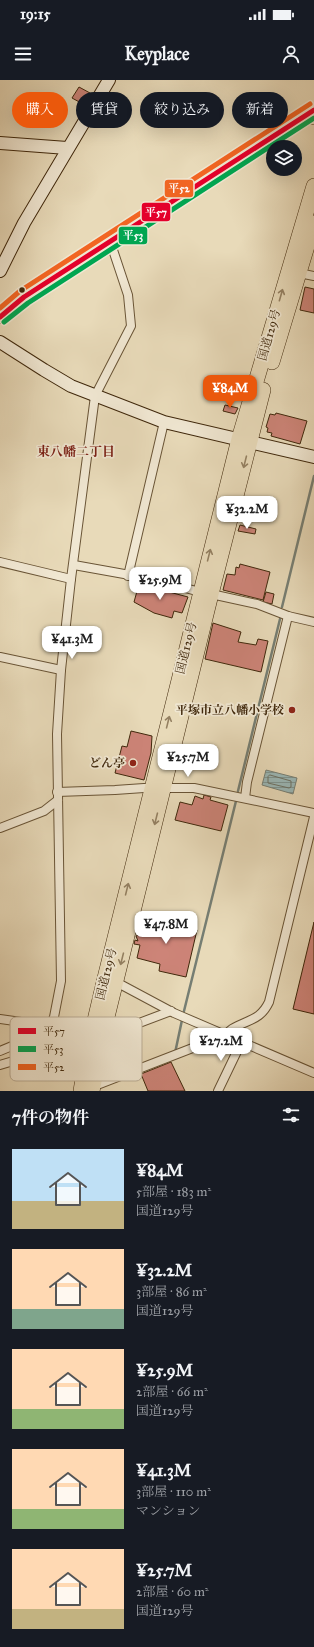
<!DOCTYPE html>
<html lang="ja">
<meta charset="utf-8">
<style>
:root{--surface:#171b24;--page:#20242c;--text:#f1f3f6;--muted:#9ea1a6;--accent:#ea580c}
body{margin:0;font-family:"IM FELL Great Primer","Noto Serif JP",serif;background:var(--page);color:var(--text);height:100vh;display:flex;flex-direction:column;font-size:15px;white-space:nowrap}
*{box-sizing:border-box;margin:0}
p{font-size:13px;color:var(--muted)}
.icon{flex:none;width:22px;height:22px;fill:none;stroke:currentColor;stroke-width:2;stroke-linecap:round;stroke-linejoin:round}
.map{position:relative;height:1011px;overflow:hidden}
.sheet{display:flex;flex-direction:column;background:var(--surface);flex:1}
.sheet>*{flex:none}
.top-card{position:absolute;left:12px;top:12px;width:290px;height:36px;display:flex;gap:8px}
.buttons{position:absolute;left:266px;top:60px;display:grid;gap:8px}
.buttons a{display:grid;place-items:center;width:36px;height:36px;border-radius:50%;background:var(--surface);box-shadow:0 4px 16px #0002;font-size:20px}
.price{position:absolute;translate:-50% -34px;padding:0 9px;border-radius:8px;background:#fff;color:#222;font-size:13px;line-height:26px;filter:drop-shadow(0 1px 2px #0008)}
.price::after{content:'';position:absolute;left:50%;top:24px;width:12px;height:9px;margin-left:-6px;background:inherit;clip-path:polygon(0 0,100% 0,50% 100%)}
.price.selected{background:var(--accent);color:#fff}
ul{padding:0;list-style:none}
li{display:flex;align-items:center;gap:12px;height:100px;padding:0 12px}
li span{display:grid;place-items:center;flex:none;width:112px;height:80px;border-radius:0px;color:#555}
li>.icon{margin-inline-start:auto}
span .icon{width:48px;height:48px;fill:#fffc;stroke-width:1}
li b{font-size:17px}
h2{display:flex;justify-content:space-between;align-items:center;height:48px;padding:0 12px;font-size:17px}
.tag{padding:0 14px;border-radius:18px;background:var(--surface);box-shadow:0 4px 16px #0002;font-size:14px;line-height:36px}
.tag.selected{background:var(--accent);color:#fff}
.status{display:flex;justify-content:space-between;align-items:center;height:28px;padding:0 20px;background:var(--surface);direction:ltr}
.status svg{height:11px;fill:currentColor}
header{display:flex;justify-content:space-between;align-items:center;height:52px;padding:0 12px;background:var(--surface);font-size:18px;font-weight:700}
.map>svg:first-child{display:block}
.water{fill:url(#water-rules);stroke:#767e73}
.lines{fill:none;stroke-linecap:round;stroke-linejoin:round}
.shore{stroke:#6c7062;stroke-width:1}
.stream{stroke:#767e73;stroke-width:2.5}
.building{fill:#cd8478;stroke:#3f270b}
.street-casing{stroke:#695436;stroke-width:10}
.secondary-casing{stroke:#3f270b;stroke-width:14}
.highway-casing{stroke:#3f270b;stroke-width:16}
.street{stroke:#f0e7d2;stroke-width:8}
.secondary{stroke:#f0e7d2;stroke-width:12}
.highway{stroke:#e8dab9;stroke-width:15}
.bus-1-casing{stroke:#f0e7d2;stroke-width:8}
.bus-2-casing{stroke:#f0e7d2;stroke-width:8}
.bus-3-casing{stroke:#f0e7d2;stroke-width:8}
.bus-1{stroke:#e4002b;stroke-width:5}
.bus-2{stroke:#00a651;stroke-width:5}
.bus-3{stroke:#f26522;stroke-width:5}
.oneway{stroke:#948062}
.bus-dot{fill:#3f270b;stroke:#f0e7d2;stroke-width:1.5}
.poi-dot{fill:#8f2418;stroke:#f0e7d2;stroke-width:1.5}
.labels{text-anchor:middle;stroke-width:3.5;stroke-linejoin:round;paint-order:stroke}
.street-label{font-size:12px;fill:#3f270b;stroke:#f0e7d2}
.poi-label{font-size:12px;font-weight:bold;fill:#3f270b;stroke:#f0e7d2;text-anchor:end}
.neighbourhood-label{font-size:13px;font-weight:bold;fill:#7a1f14;stroke:#f0e7d2}
.key{fill:#f0e7d2;stroke:#bbad96;stroke-width:1}
.key-label{font-size:11px;fill:#3f270b}
.line-badge{stroke:#f0e7d2;stroke-width:1.5}
.badge-label{font-size:11px;text-anchor:middle;font-weight:bold;fill:#fff}
</style>
<div class="status"><b>19:15</b><svg viewBox="0 0 49 12"><path d="M0 12V9h3v3zM5 12V6h3v6zM10 12V3h3v9zM15 12V0h3v12zM26 1h20v11H26zM47 4h2v5h-2z"/></svg></div>
<header><svg class="icon" aria-label="menu" viewBox="0 0 24 24"><path d="M4 6h16M4 12h16M4 18h16"/></svg>Keyplace<svg class="icon" aria-label="person" viewBox="0 0 24 24"><circle cx="12" cy="8" r="4"/><path d="M4 21q1-7 8-7t8 7"/></svg></header>
<div class="map">
<svg width="314" height="1011" viewBox="0 0 314 1011">
<defs>
<pattern id="water-rules" width="6" height="5" patternUnits="userSpaceOnUse"><rect width="6" height="5" fill="#9ab8b8"/><path d="M0 2.5h6" fill="none" stroke="#7f9694"/></pattern>
</defs>
<rect width="100%" height="100%" fill="#e8dab9"/>
<filter id="stains"><feTurbulence type="fractalNoise" baseFrequency=".005" numOctaves="4"/><feColorMatrix values="0 0 0 0 .2 0 0 0 0 .09 0 0 0 0 .02 0 0 0 .5 -.17"/></filter>
<radialGradient id="worn" r=".72"><stop offset=".6" stop-color="#630" stop-opacity="0"/><stop offset="1" stop-color="#630" stop-opacity=".3"/></radialGradient>
<polygon class="water" points="266,690 297,698 293,714 262,705"/>
<g class="lines">
<polygon class="shore" points="270,695 291,701 291,707 289,708 268,703 268,697"/>
<g class="stream">
<polyline points="282,527 314,396"/>
<polyline points="238,711 280,539"/>
<polyline points="184,931 236,721"/>
<polyline points="175,973 182,940"/>
</g>
</g>
<g class="building">
<polygon points="79,7 90,13 83,24 72,18"/>
<polygon points="305,207 314,209 314,233 300,230"/>
<polygon points="225,325 238,328 235,334 223,331"/>
<polygon points="276,333 307,341 300,364 271,356 272,353 267,352 268,348 266,347 270,334 275,335"/>
<polygon points="240,445 256,449 255,454 238,451"/>
<polygon points="240,484 270,492 263,520 223,510 227,494 235,495 236,487 239,488"/>
<polygon points="139,504 188,517 182,533 174,531 172,538 154,533 134,522"/>
<polygon points="266,512 274,514 272,524 263,522"/>
<polygon points="213,543 241,552 238,562 256,565 258,559 268,561 261,592 205,579"/>
<polygon points="131,651 152,656 151,673 144,700 115,693 122,666 127,667"/>
<polygon points="204,715 211,717 210,720 228,725 221,751 175,740 180,722 192,725 195,716 203,719"/>
<polygon points="146,836 197,850 186,897 159,891 160,884 137,878 140,865 134,864 135,860 138,861 136,856 138,855 141,844 146,845 147,842 145,842"/>
<polygon points="314,842 314,934 293,929"/>
<polygon points="171,982 185,1011 148,1011 141,994"/>
</g>
<g class="lines">
<defs>
<g id="street">
<polyline points="299,193 314,196"/>
<polyline points="0,482 71,499"/>
<polyline points="74,485 152,499 200,512"/>
<polyline points="128,496 164,342"/>
<polyline points="211,514 257,524 288,536 314,542"/>
<polyline points="0,577 61,590"/>
<polyline points="57,712 115,710 144,708 194,708 314,733"/>
<polyline points="245,718 247,702 288,536"/>
<polyline points="0,748 44,731 58,720"/>
<polyline points="116,902 174,933 314,993"/>
<polyline points="0,939 50,946"/>
<polyline points="102,957 171,931"/>
<polyline points="0,971 48,951 54,937 61,901 57,654 61,590 71,499 95,316 131,246 128,215 110,161"/>
<polyline points="0,985 91,958"/>
<path d="M 92,1007 L 221,957 C 225,955 228,952 232,949 C 248,939 260,941 269,922 L 314,737"/>
<polyline points="218,1011 242,961"/>
</g>
<g id="secondary">
<polyline points="0,63 67,68"/>
<polyline points="0,191 24,143 109,0"/>
<polyline points="0,237 24,217 313,31"/>
<polyline points="0,262 44,290 71,306 164,342 314,377"/>
</g>
<g id="highway">
<polyline points="306,36 314,37"/>
<polyline points="272,282 314,143"/>
<polyline points="81,1011 87,974 105,898 239,359 314,106"/>
<polyline points="92,1011 107,937 211,514 263,310"/>
</g>
</defs>
<use href="#street" class="street-casing"/>
<use href="#secondary" class="secondary-casing"/>
<use href="#highway" class="highway-casing"/>
<use href="#street" class="street"/>
<use href="#secondary" class="secondary"/>
<use href="#highway" class="highway"/>
<defs>
<polyline id="bus-1" points="0,237 24,217 314,30"/>
<polyline id="bus-2" points="4,242 28,223 314,38"/>
<polyline id="bus-3" points="0,228 20,211 310,24"/>
</defs>
<use href="#bus-1" class="bus-1-casing"/>
<use href="#bus-2" class="bus-2-casing"/>
<use href="#bus-3" class="bus-3-casing"/>
<use href="#bus-1" class="bus-1"/>
<use href="#bus-2" class="bus-2"/>
<use href="#bus-3" class="bus-3"/>
</g>
<defs><path id="oneway-shaft" d="M-6 0H5M1.5-3L5.5 0L1.5 3" fill="none" stroke-width="1.6" stroke-linecap="round" stroke-linejoin="round"/></defs>
<g class="oneway">
<use href="#oneway-shaft" transform="translate(281 215) rotate(-74)"/>
<use href="#oneway-shaft" transform="translate(245 382) rotate(104)"/>
<use href="#oneway-shaft" transform="translate(209 475) rotate(-76)"/>
<use href="#oneway-shaft" transform="translate(168 642) rotate(-76)"/>
<use href="#oneway-shaft" transform="translate(156 739) rotate(104)"/>
<use href="#oneway-shaft" transform="translate(127 809) rotate(-76)"/>
<use href="#oneway-shaft" transform="translate(122 879) rotate(104)"/>
</g>
<circle class="bus-dot" cx="22" cy="210" r="3.5"/>
<g class="poi-dot">
<circle cx="292" cy="630" r="4"/>
<circle cx="133" cy="683" r="4"/>
</g>
<g class="labels">
<g class="street-label">
<text transform="translate(269 255) rotate(-74)" y="4">国道129号</text>
<text transform="translate(186 568) rotate(-76)" y="4">国道129号</text>
<text transform="translate(106 894) rotate(-76)" y="4">国道129号</text>
</g>
<g class="poi-label">
<text x="284" y="634">平塚市立八幡小学校</text>
<text x="125" y="687">どん亭</text>
</g>
<g class="neighbourhood-label">
<text x="76" y="376">東八幡二丁目</text>
</g>
</g>
<rect x="10" y="937" width="132" height="64" rx="6" class="key"/>
<rect x="18" y="948" width="18" height="6" fill="#e4002b"/>
<rect x="18" y="966" width="18" height="6" fill="#00a651"/>
<rect x="18" y="984" width="18" height="6" fill="#f26522"/>
<g class="key-label">
<text x="43" y="955">平57</text>
<text x="43" y="973">平53</text>
<text x="43" y="991">平52</text>
</g>
<g class="line-badge">
<rect x="164" y="99" width="30" height="19" rx="4" fill="#f26522"/>
<rect x="141" y="122" width="30" height="20" rx="4" fill="#e4002b"/>
<rect x="118" y="146" width="30" height="19" rx="4" fill="#00a651"/>
</g>
<g class="badge-label">
<text x="179" y="112">平52</text>
<text x="156" y="136">平57</text>
<text x="133" y="159">平53</text>
</g>
<rect width="100%" height="100%" filter="url(#stains)"/>
<rect width="100%" height="100%" fill="url(#worn)"/>
</svg>
<div class="buttons">
<a><svg class="icon" aria-label="layers" viewBox="0 0 24 24"><path d="M12 4l9 5-9 5-9-5zM3 14l9 5 9-5"/></svg></a>
</div>
<b class="price selected" style="left:230px;top:329px">¥84M</b>
<b class="price" style="left:247px;top:450px">¥32.2M</b>
<b class="price" style="left:160px;top:521px">¥25.9M</b>
<b class="price" style="left:72px;top:580px">¥41.3M</b>
<b class="price" style="left:188px;top:698px">¥25.7M</b>
<b class="price" style="left:166px;top:865px">¥47.8M</b>
<b class="price" style="left:221px;top:982px">¥27.2M</b>
<div class="top-card">
<a class="tag selected">購入</a>
<a class="tag">賃貸</a>
<a class="tag">絞り込み</a>
<a class="tag">新着</a>
</div>
</div>
<section class="sheet">
<h2>7件の物件<svg class="icon" aria-label="filters" viewBox="0 0 24 24"><path d="M4 7h16M4 17h16"/><circle cx="9" cy="7" r="2"/><circle cx="15" cy="17" r="2"/></svg></h2>
<ul>
<li><span style="background:linear-gradient(#bfe0f5 65%,#c2b280 0)"><svg class="icon" aria-label="home" viewBox="0 0 24 24"><path d="M3 11l9-7 9 7M6 9v11h12V9"/></svg></span><div><b>¥84M</b><p>5部屋 · 183 m²</p><p>国道129号</p></div></li>
<li><span style="background:linear-gradient(#ffd9b3 75%,#7fa58c 0)"><svg class="icon" aria-label="home" viewBox="0 0 24 24"><path d="M3 11l9-7 9 7M6 9v11h12V9"/></svg></span><div><b>¥32.2M</b><p>3部屋 · 86 m²</p><p>国道129号</p></div></li>
<li><span style="background:linear-gradient(#ffd9b3 75%,#8fb573 0)"><svg class="icon" aria-label="home" viewBox="0 0 24 24"><path d="M3 11l9-7 9 7M6 9v11h12V9"/></svg></span><div><b>¥25.9M</b><p>2部屋 · 66 m²</p><p>国道129号</p></div></li>
<li><span style="background:linear-gradient(#ffd9b3 75%,#8fb573 0)"><svg class="icon" aria-label="home" viewBox="0 0 24 24"><path d="M3 11l9-7 9 7M6 9v11h12V9"/></svg></span><div><b>¥41.3M</b><p>3部屋 · 110 m²</p><p>マンション</p></div></li>
<li><span style="background:linear-gradient(#ffd9b3 75%,#c2b280 0)"><svg class="icon" aria-label="home" viewBox="0 0 24 24"><path d="M3 11l9-7 9 7M6 9v11h12V9"/></svg></span><div><b>¥25.7M</b><p>2部屋 · 60 m²</p><p>国道129号</p></div></li>
</ul>
</section>
